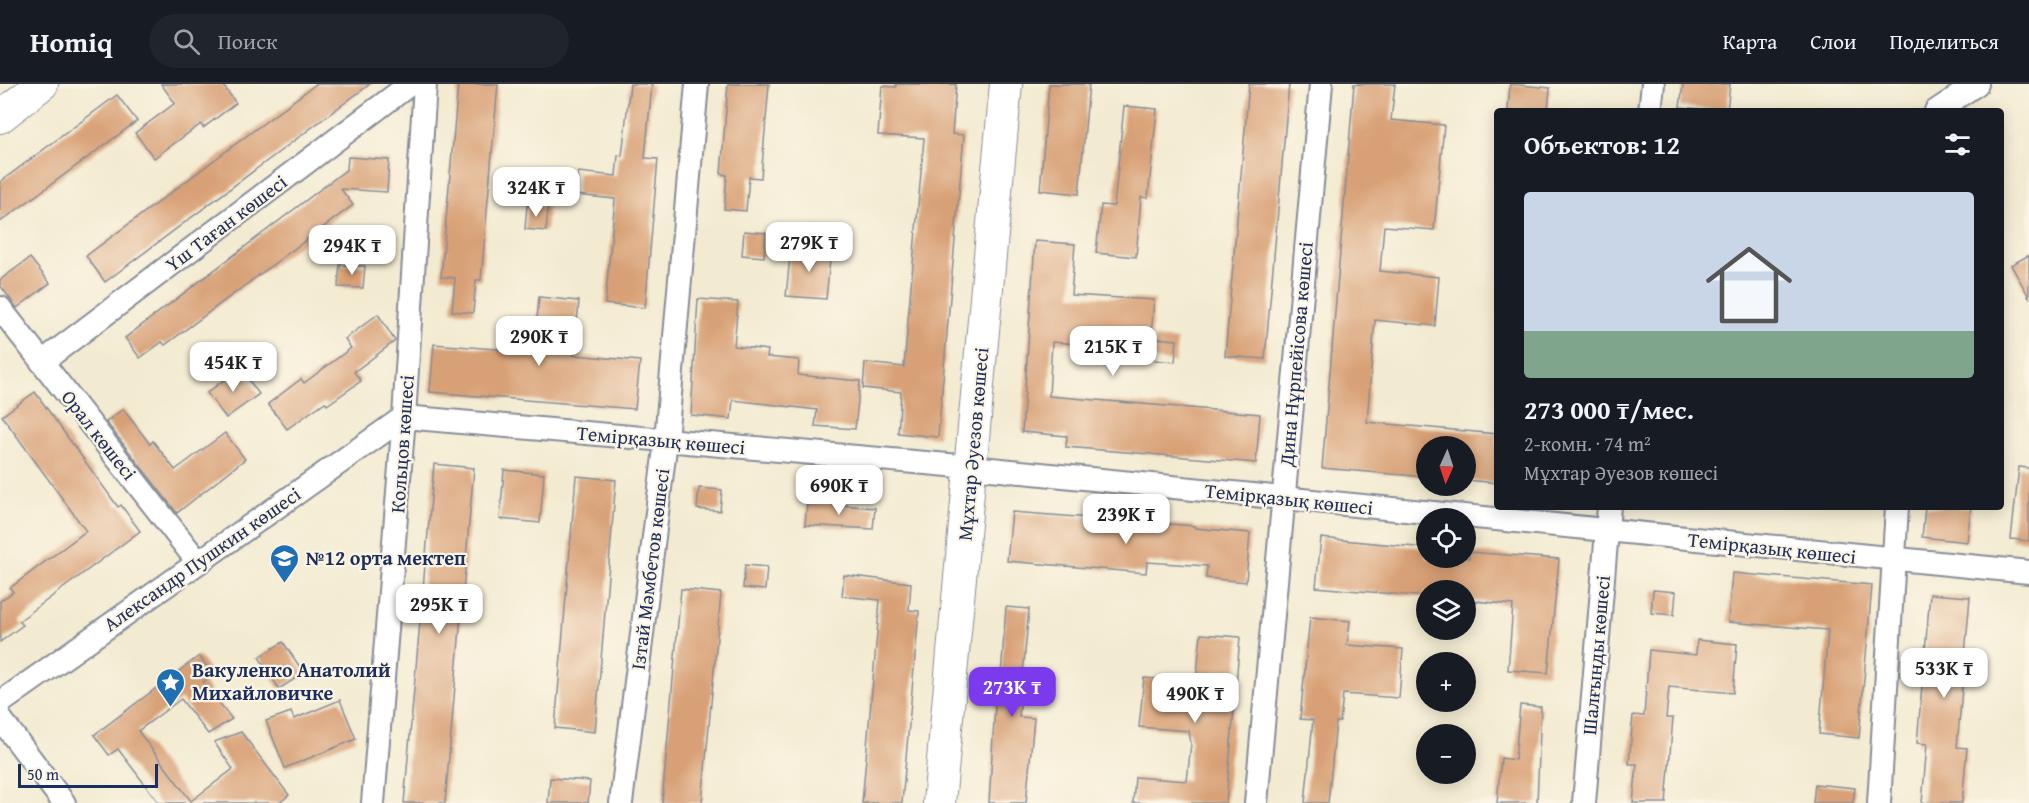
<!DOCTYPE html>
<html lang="ru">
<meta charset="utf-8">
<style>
:root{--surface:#171b24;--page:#20242c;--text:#f1f3f6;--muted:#9ea1a6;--line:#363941;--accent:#7c3aed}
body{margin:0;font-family:"Gentium Book Plus",serif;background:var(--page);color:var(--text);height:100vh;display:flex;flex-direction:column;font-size:22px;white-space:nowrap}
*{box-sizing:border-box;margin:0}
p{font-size:20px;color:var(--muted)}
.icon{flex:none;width:33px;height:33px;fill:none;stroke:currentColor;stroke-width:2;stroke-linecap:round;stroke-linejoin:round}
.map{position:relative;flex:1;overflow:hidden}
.details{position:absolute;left:1494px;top:24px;width:510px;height:402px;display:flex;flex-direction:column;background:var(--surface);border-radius:6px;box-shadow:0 3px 15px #0003}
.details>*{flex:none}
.needle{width:39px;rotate:183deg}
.fabs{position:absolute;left:1416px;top:352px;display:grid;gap:12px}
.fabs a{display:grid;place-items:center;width:60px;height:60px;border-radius:50%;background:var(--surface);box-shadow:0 3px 15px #0003;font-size:30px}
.scale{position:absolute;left:18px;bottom:15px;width:140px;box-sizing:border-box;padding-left:6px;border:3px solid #1b2f5e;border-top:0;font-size:16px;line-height:21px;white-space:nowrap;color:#1b2f5e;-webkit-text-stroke:4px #fcf5e5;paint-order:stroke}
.price{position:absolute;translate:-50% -51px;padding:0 14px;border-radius:12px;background:#fff;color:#222;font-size:20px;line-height:39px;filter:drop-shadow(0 2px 3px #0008)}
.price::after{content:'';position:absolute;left:50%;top:36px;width:18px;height:14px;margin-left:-9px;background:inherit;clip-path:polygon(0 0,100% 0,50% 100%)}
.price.selected{background:var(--accent);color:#fff}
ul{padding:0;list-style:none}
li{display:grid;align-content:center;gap:12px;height:318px;padding:0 30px}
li+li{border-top:2px solid var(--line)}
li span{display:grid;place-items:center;height:186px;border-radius:6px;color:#555}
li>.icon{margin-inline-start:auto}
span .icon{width:108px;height:108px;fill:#fffc;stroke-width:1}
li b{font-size:26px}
h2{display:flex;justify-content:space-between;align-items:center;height:72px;padding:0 30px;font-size:26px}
header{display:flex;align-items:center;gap:36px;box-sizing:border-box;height:84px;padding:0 30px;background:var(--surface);border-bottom:2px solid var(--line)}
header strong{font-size:28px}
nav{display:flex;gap:33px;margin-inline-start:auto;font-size:21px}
.search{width:420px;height:54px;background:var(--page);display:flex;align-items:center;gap:15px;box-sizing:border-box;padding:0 21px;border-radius:33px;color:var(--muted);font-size:22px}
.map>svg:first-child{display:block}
.building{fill:#d8a076}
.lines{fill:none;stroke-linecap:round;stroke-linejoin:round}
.street-casing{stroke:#878d98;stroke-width:26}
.secondary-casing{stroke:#878d98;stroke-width:34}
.street{stroke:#fff;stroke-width:22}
.secondary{stroke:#fff;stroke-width:32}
.labels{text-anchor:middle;stroke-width:4.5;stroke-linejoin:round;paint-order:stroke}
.street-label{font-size:20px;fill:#1b2f5e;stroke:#fcf5e5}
.poi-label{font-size:20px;font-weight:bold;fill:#1b2f5e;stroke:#fcf5e5;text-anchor:start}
</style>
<header>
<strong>Homiq</strong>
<div class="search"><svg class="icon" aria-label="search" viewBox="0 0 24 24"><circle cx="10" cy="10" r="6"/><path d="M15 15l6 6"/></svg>Поиск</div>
<nav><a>Карта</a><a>Слои</a><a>Поделиться</a></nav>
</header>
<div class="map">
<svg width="2029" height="719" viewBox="0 0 2029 719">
<rect width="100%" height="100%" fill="#fcf5e5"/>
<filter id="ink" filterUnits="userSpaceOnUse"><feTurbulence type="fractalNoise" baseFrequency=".0167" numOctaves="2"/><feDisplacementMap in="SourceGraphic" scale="12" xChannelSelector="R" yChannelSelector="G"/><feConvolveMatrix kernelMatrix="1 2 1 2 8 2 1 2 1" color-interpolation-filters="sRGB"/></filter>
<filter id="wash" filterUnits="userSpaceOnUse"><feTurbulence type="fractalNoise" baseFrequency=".008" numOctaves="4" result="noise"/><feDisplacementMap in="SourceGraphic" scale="24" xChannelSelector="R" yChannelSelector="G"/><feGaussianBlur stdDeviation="1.35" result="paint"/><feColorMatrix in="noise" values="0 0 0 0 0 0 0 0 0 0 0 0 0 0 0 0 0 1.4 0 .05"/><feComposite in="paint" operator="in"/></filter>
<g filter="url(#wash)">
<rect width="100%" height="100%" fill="#f3ebd1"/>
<g id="blocks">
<g class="building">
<polygon points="161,0 222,0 236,19 203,44 201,40 154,74 135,49 175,19"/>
<polygon points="316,0 370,0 105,198 86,172"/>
<polygon points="458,0 498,0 481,196 476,196 473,229 452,227 455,194 441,193"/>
<polygon points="630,0 652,0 645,74 658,75 645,224 605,220 615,115 576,111 578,88 616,92 618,71 622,72"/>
<polygon points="728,0 769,0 761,94 749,93 746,127 724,125 727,91 721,90"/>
<polygon points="896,0 956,0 952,50 964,51 938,353 898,349 901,308 863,304 865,279 904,283 924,54 878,51 882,2 896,3"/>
<polygon points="1049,0 1089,0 1079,110 1040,106"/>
<polygon points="1249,0 1289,0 1265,275 1225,272"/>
<polygon points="1354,0 1395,0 1391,36 1444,41 1434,146 1384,142 1380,187 1439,193 1435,242 1375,236 1367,338 1497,350 1497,399 1466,396 1466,363 1426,363 1426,393 1322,384"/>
<polygon points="1510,0 1550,4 1548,27 1508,27"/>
<polygon points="1683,0 1730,0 1727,27 1680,23"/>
<polygon points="117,11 137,37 0,138 0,98"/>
<polygon points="1124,22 1157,25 1148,114 1141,113 1136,173 1096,169 1101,121 1114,122"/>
<polygon points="348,73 389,76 387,108 341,105 353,121 165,261 162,258 140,274 125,254 347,85"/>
<polygon points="527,121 548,123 546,147 525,145"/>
<polygon points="744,147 766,149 764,173 742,171"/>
<polygon points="1035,157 1075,160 1071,211 1154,216 1150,265 1052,258 1049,312 1260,330 1256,379 1066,363 1067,352 1022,348"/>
<polygon points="791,163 831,166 826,215 786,212"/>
<polygon points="2029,171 2029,213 2011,181"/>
<polygon points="30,174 50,199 17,224 0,201 0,196"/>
<polygon points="340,181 365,182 363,204 338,203"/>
<polygon points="539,213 579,217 574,271 640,277 635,325 430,308 434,260 534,268"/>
<polygon points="698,215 738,218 734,262 768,266 767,273 799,276 798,291 860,297 855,345 815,342 817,326 733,316 731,335 691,331"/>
<polygon points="378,230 395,257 354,288 361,297 327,321 325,318 287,345 268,320 301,295 304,299 351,264 345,255"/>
<polygon points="1155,254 1177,256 1175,278 1153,276"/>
<polygon points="240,284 259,310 226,334 207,309"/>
<polygon points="35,308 118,423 121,421 140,447 19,537 23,541 0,558 0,517 13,508 10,504 86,447 2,332"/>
<polygon points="123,325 150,360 153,357 175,386 225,349 245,375 177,429 106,338"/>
<polygon points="434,380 474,384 469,439 445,719 404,719"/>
<polygon points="2019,383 2029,384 2029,457 2011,455"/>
<polygon points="504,386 544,390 540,439 500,435"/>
<polygon points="576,392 616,396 595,648 555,644"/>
<polygon points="699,404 722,406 720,427 697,425"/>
<polygon points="807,418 875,424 873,445 805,441"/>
<polygon points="1925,423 1971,423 1967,458 1922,453"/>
<polygon points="1012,428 1195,442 1195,444 1250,449 1246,498 1206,494 1207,482 1147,478 1146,489 1007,477"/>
<polygon points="1321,454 1426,464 1426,474 1469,474 1469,468 1559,475 1548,589 1508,586 1513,521 1466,516 1466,507 1426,507 1426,513 1316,503"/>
<polygon points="745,481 767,483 765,506 743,504"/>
<polygon points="1732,489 1872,501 1859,654 1819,650 1828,546 1728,538"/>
<polygon points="844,491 911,499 909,526 919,527 902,719 862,719 880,516 842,512"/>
<polygon points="681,505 721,509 702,719 662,719"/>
<polygon points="1653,506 1676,508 1674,531 1651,529"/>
<polygon points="1930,510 1970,513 1957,663 1967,664 1962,719 1922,719 1927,660 1917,659"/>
<polygon points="1006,523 1029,525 1019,633 1034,634 1026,719 989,719 996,605 1000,606"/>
<polygon points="1310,533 1350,537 1347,561 1403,565 1399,614 1343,610 1340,638 1336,638 1328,719 1305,719 1313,636 1300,635"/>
<polygon points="1201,550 1240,553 1226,719 1133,719 1135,693 1187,697 1191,660 1189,647 1139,643 1144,594 1196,598"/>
<polygon points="1697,556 1737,560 1733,609 1669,603 1666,634 1673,634 1666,719 1633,719 1637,680 1629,680 1633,631 1644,632 1649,566 1696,571"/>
<polygon points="283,558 304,589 279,605 259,573"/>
<polygon points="199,572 213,591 203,598 232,635 208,650 181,615 138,647 191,717 233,685 214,658 241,648 289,711 279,719 159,719 118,665 109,671 94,651"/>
<polygon points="340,616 356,655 285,684 266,637 291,628 294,635"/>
<polygon points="1520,621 1541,623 1537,719 1497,719 1501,674 1515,676"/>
<polygon points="550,694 590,697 588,719 548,719"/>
<polygon points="1815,700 1855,704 1853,719 1813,719"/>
</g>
</g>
</g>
<g filter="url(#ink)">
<use href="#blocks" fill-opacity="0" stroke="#878d98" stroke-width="1.5"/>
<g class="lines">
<defs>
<g id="street">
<polyline points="1650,27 1653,0"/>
<polyline points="1936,27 1977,0"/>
<polyline points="0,224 198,478"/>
<polyline points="42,278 410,0"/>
<polyline points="0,619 404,333 971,383 2029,488"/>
<polyline points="0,634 64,719"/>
<polyline points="373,719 404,333 425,0"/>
<polyline points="621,719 666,356 697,0"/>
<polyline points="1256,719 1321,0"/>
<polyline points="1584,719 1609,423"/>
<polyline points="1879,719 1897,423"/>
</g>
<g id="secondary">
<polyline points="0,33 42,0"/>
<polyline points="939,719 1006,0"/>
</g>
</defs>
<use href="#street" class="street-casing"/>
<use href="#secondary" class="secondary-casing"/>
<use href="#street" class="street"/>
<use href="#secondary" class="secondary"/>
</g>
</g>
<defs>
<symbol id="school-pin" viewBox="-11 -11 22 30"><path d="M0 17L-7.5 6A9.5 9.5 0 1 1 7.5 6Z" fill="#1f6fb2" stroke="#fcf5e5"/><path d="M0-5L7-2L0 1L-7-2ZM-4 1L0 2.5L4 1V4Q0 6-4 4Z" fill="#fff"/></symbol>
<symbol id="sight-pin" viewBox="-11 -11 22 30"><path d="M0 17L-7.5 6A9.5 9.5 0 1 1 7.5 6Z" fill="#1f6fb2" stroke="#fcf5e5"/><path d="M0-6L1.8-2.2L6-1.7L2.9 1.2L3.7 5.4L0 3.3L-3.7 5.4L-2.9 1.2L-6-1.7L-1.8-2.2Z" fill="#fff"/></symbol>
</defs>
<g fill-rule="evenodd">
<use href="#school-pin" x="268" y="458" width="33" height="45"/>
<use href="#sight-pin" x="154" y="582" width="33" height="45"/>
</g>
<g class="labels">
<g class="street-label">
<text transform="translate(226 139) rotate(-37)" y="7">Үш Таған көшесі</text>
<text transform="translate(1296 270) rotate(-85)" y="7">Дина Нұрпейісова көшесі</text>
<text transform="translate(99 351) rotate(52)" y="7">Орал көшесі</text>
<text transform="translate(661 356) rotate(5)" y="7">Темірқазық көшесі</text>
<text transform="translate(402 360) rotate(-86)" y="7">Кольцов көшесі</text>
<text transform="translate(973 360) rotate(-85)" y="7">Мұхтар Әуезов көшесі</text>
<text transform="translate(1289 415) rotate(6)" y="7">Темірқазық көшесі</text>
<text transform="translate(1772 464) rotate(6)" y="7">Темірқазық көшесі</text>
<text transform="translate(202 475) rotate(-35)" y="7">Александр Пушкин көшесі</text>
<text transform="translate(650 485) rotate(-83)" y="7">Ізтай Мәмбетов көшесі</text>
<text transform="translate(1596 571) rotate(-85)" y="7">Шалғынды көшесі</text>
</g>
<g class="poi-label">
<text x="305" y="481">№12 орта мектеп</text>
<text x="192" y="593">Вакуленко Анатолий<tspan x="192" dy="23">Михайловичке</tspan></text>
</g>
</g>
</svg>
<div class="fabs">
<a><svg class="needle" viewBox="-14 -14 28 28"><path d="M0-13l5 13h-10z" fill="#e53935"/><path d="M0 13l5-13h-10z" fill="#9ea1a6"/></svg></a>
<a><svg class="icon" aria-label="locate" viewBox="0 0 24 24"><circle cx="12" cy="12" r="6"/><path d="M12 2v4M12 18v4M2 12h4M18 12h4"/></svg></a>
<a><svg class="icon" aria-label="layers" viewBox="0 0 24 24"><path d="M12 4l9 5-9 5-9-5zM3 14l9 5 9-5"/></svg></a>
<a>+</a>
<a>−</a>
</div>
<div class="scale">50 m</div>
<b class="price" style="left:536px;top:134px">324K ₸</b>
<b class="price" style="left:809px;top:189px">279K ₸</b>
<b class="price" style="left:352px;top:192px">294K ₸</b>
<b class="price" style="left:539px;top:283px">290K ₸</b>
<b class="price" style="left:1113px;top:293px">215K ₸</b>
<b class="price" style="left:233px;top:309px">454K ₸</b>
<b class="price" style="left:839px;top:432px">690K ₸</b>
<b class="price" style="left:1126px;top:461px">239K ₸</b>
<b class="price" style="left:439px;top:551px">295K ₸</b>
<b class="price" style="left:1944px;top:615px">533K ₸</b>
<b class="price selected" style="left:1012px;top:634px">273K ₸</b>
<b class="price" style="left:1195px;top:640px">490K ₸</b>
<section class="details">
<h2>Объектов: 12<svg class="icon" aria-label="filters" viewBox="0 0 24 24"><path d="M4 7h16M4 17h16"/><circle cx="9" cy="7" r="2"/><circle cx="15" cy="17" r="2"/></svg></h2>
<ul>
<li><span style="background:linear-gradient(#c9d6e8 75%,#7fa58c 0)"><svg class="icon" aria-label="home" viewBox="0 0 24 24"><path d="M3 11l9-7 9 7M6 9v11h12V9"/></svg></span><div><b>273 000 ₸/мес.</b><p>2-комн. · 74 m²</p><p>Мұхтар Әуезов көшесі</p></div></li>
</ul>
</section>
</div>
